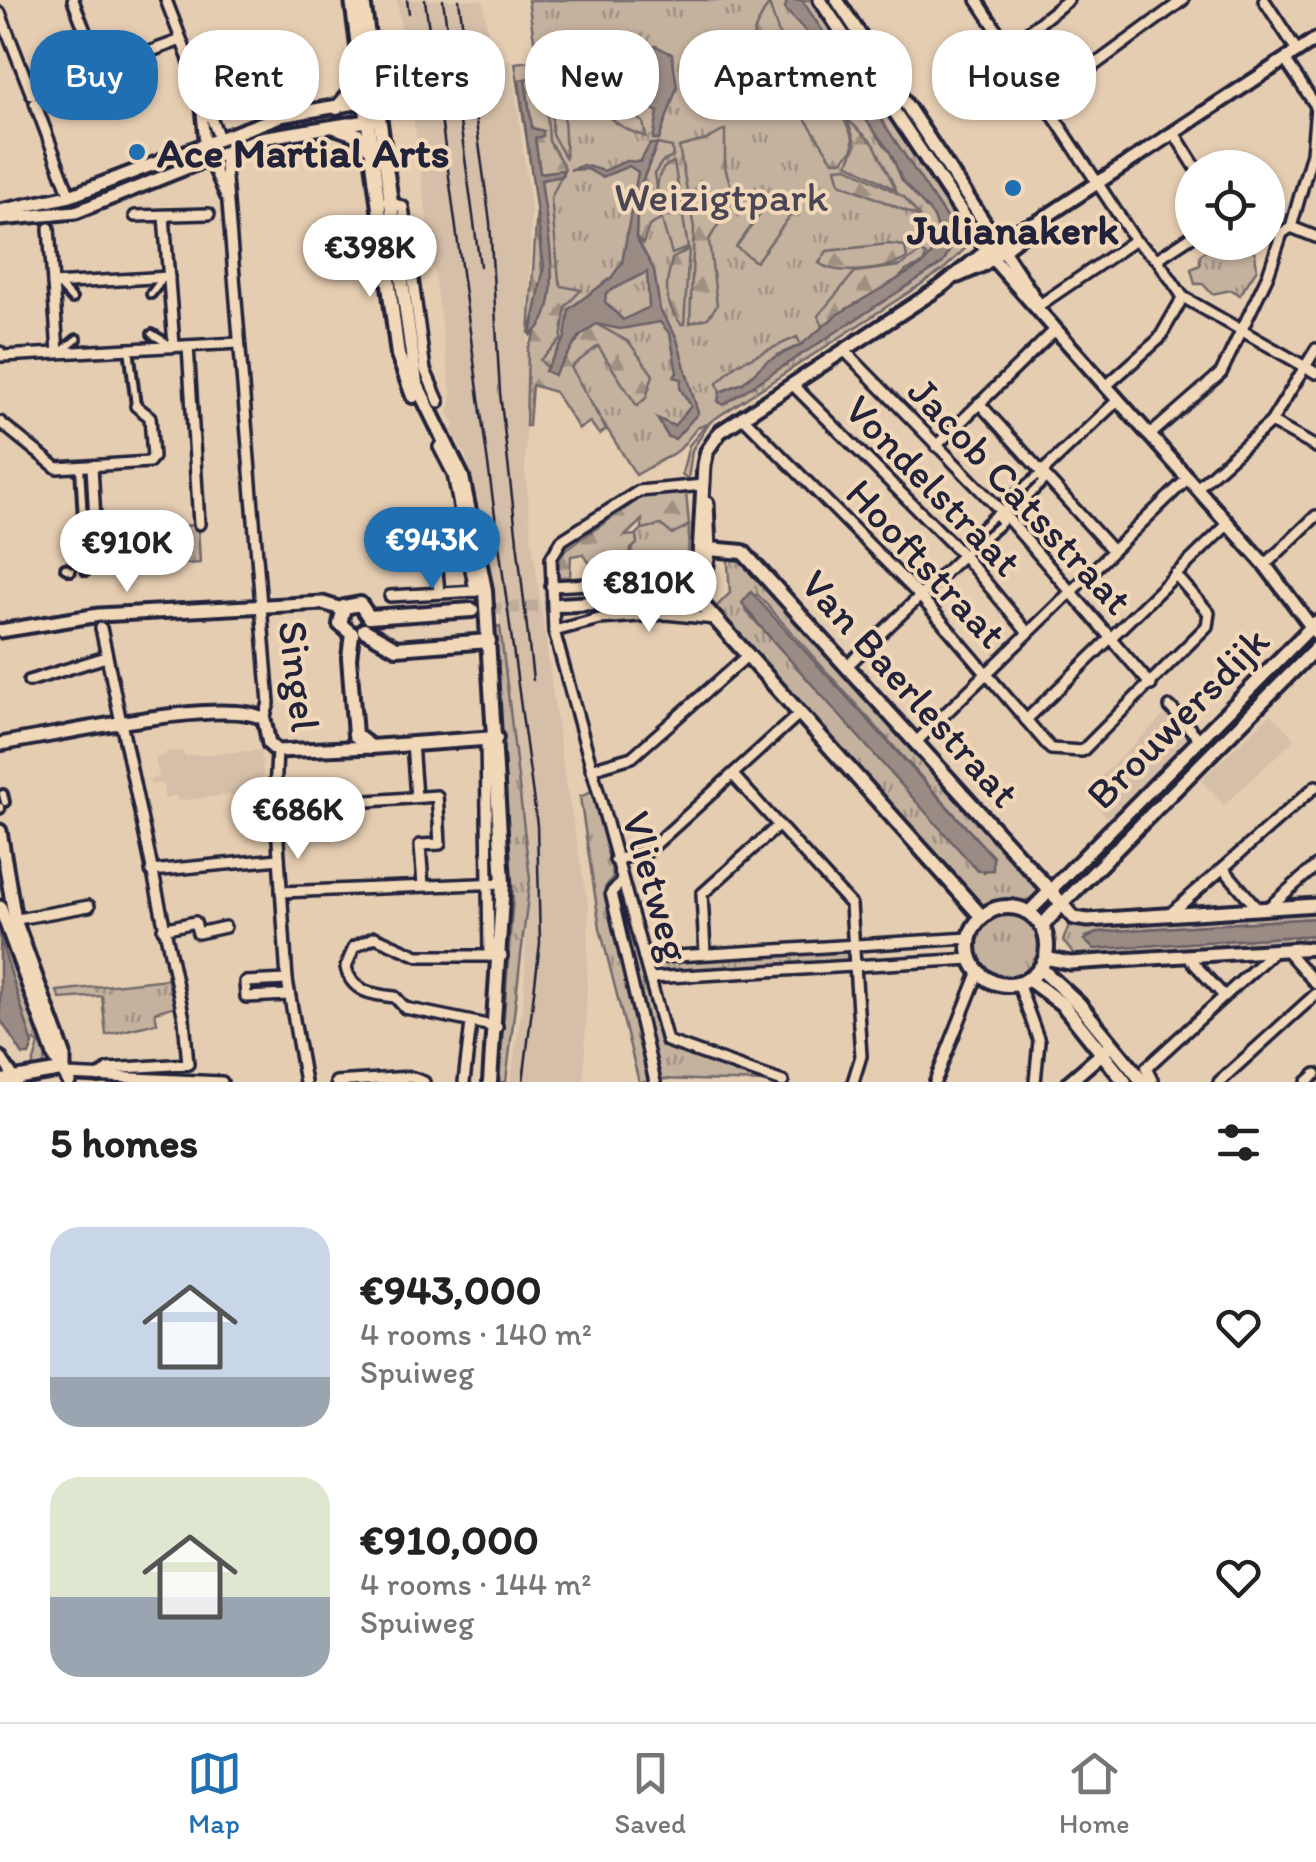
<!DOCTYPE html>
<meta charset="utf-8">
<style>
:root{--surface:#fff;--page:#f2f2f2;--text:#222;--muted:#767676;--line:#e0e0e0;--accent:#1f6fb2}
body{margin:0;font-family:Itim,sans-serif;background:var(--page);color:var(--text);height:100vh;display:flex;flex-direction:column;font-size:38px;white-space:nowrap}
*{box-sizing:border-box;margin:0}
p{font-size:32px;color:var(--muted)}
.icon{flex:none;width:55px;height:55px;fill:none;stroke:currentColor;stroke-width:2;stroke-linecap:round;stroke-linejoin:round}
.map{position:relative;height:1082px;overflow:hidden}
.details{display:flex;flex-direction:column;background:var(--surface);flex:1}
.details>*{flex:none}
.top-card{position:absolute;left:30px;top:30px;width:1258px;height:90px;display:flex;gap:20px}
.buttons{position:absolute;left:1175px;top:150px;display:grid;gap:20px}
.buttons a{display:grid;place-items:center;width:110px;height:110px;border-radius:50%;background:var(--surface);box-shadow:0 2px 8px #0004;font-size:50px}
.price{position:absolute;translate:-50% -85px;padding:0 22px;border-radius:35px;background:#fff;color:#222;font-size:32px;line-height:65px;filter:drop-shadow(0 2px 5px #0008)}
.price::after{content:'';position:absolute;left:50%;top:60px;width:30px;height:22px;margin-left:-15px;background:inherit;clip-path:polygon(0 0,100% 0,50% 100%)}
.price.on{background:var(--accent);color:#fff}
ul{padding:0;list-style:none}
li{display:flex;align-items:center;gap:30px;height:250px;padding:0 50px}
li span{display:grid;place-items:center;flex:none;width:280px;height:200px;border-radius:30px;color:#555}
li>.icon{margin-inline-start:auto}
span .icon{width:120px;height:120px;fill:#fffc;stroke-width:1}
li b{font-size:42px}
h2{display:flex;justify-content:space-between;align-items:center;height:120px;padding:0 50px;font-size:42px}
.pill{padding:0 35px;border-radius:40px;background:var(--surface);box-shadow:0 2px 8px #0004;font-size:35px;line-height:90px}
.pill.on{background:var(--accent);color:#fff}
.dock{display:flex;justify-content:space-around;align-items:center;height:140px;border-top:2px solid var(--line);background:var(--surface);font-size:28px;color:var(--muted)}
.dock a{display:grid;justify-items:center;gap:5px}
.dock .on{color:var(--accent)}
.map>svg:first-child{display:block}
.built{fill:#d5bfa8}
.grass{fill:url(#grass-tufts);stroke:#736a6c;stroke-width:2.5;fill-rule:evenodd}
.forest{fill:url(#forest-firs);stroke:#736a6c;stroke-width:2.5}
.pitch{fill:#c4b19e;stroke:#736a6c;stroke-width:2.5}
.water{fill:#9a8b84;stroke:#6a6167;stroke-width:2.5;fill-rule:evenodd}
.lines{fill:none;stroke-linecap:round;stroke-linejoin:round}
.secondary-tunnel{stroke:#beab9a;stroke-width:12;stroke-dasharray:12 6;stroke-linecap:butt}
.pedestrian-casing{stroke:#22223b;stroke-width:14}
.minor-casing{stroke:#22223b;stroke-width:16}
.tertiary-casing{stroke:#22223b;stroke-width:19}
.secondary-casing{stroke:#22223b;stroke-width:20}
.pedestrian{stroke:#f1d8b9;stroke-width:6}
.minor{stroke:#f1d8b9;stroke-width:9}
.tertiary{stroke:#f1d8b9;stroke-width:11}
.secondary{stroke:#f1d8b9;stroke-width:12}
.rail{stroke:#22223b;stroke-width:2.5}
.poi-dot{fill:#1f6fb2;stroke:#f1d8b9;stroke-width:4}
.labels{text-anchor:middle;stroke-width:8;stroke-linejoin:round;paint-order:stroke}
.poi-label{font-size:42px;font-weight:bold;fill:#22223b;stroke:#f1d8b9;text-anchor:start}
.park-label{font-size:42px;fill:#4a4654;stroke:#f1d8b9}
.street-label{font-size:42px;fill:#22223b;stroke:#f1d8b9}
</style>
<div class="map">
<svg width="1316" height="1082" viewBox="0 0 1316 1082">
<defs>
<pattern id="grass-tufts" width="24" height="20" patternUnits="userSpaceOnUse" patternTransform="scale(2.5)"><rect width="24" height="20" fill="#c4b19e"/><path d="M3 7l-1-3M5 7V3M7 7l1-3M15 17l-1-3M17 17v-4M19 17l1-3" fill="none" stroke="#9f9082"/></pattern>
<pattern id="forest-firs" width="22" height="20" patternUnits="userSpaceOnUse" patternTransform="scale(2.5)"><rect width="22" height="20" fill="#c4b19e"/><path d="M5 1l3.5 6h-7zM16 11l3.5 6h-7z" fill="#9f9082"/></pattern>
</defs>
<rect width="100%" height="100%" fill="#e5cdb2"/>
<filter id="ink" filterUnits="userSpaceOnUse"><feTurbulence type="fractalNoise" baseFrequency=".01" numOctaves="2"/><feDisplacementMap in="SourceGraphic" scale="20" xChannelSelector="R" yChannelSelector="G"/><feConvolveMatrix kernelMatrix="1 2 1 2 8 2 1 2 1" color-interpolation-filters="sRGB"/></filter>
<g filter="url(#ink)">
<g class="built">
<polygon points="397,0 483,0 493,62 511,59 531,209 525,468 531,533 562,761 589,909 584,1082 510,1082 524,996 528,868 498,604 466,455 450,430 456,426 448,413 452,399"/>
<polygon points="1165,714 1190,741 1109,819 1084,793"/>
<polygon points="1271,714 1295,739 1224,805 1200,780"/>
<polygon points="261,750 264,791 178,801 176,795 165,799 162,783 150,785 149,780 159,778 155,759 168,752 183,751 184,756"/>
</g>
<g class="grass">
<polygon points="528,0 812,0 971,243 943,270 710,422 692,450 688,480 682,474 689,445 707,424 697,428 679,450 636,475 574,376 537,384 545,256 515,63 537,60"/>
<polygon points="1205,243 1248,243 1255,253 1257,269 1240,295 1231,290 1212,294 1203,284 1195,284 1191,269 1200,265 1200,255 1207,250"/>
<polygon points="661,524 684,529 689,525 688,561 669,576 626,579 636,535 642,529"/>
<polygon points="193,525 198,527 200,563 151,566 150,529"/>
<path d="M 727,551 L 736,552 L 1042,892 C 1023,907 1001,901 979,908 L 712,611 L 730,593 ZM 757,594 L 993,857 L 984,873 L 745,610 Z"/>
<polygon points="500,626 530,879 506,1082 499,1082 513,897 495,627"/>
<polygon points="1302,640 1311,649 1095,863 1090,855"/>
<polygon points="593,791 613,876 605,888 607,900 649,1082 639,1082 600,928 580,797"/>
<polygon points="618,892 666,1046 767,1082 658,1079"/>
<circle cx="1008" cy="946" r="35"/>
<polygon points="1316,911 1316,918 1099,932 1085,937 1094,949 1316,935 1316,945 1078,959 1063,941 1070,922 1079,926"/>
<polygon points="0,924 48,1051 43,1066 32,1068 39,1044 31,1039 0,938"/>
<polygon points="846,948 848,962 659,975 654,967 665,960"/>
<polygon points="167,979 176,1006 155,1012 157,1023 106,1035 102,996 60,999 57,991"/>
</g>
<g class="forest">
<path d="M 769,4 L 782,43 L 784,91 C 749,61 741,47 769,4 Z"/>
<polygon points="785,44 819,66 853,138 853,149 842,161 833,161 789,94"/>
<polygon points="560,54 576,57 578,67 546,73 548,78 579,71 580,88 562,94 547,88 544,78 548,61"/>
<polygon points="536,76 546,100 549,141 565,168 551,198 559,280 561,286 581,290 566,306 561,340 540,360 554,375 580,336 596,324 629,342 653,375 646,398 637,406 598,346 571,367 606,430 599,434 590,422 579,429 555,392 532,385 529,426 526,426 528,349 549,301 550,254 541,180 562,176 562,171 540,174 535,137 543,131 532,128 525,79"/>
<path d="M 594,81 L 605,84 L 615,105 L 643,122 L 646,137 C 618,128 601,115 589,88 Z"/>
<polygon points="587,91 597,110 564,116 566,159 552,134 552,100"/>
<polygon points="847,119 874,144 896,190 848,163 856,145"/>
<polygon points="725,130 725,167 734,197 709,240 717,305 708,318 690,323 694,228 679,147 706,140"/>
<polygon points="657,144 672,147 673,157 662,162 654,174 662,219 649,226 643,244 636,237 638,192"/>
<path d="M 674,162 L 688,248 L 672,254 C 666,232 641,171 674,162 Z"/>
<polygon points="848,167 904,197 920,217 840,183 836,168"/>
<polygon points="537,208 543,284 529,334"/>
<path d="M 888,244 L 905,246 L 907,258 C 888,270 837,277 819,263 L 827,251 Z"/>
<path d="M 689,249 L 684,324 L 681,324 C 663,302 665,285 672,259 Z"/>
<polygon points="921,252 926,255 923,264 907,270 886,290 823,326 818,316 855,272 900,266"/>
<polygon points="797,337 801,345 777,355 743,383 720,392 717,383 737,364"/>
<polygon points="669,491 676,495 686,492 689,525 672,534 661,525 642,529 642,520 625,536 636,535 637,544 631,549 626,579 602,580 583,554 571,556 570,577 558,577 559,559 565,550 648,493"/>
</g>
<polygon class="pitch" points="776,193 796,208 756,262 736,247"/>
<g class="water">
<polygon points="787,0 802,0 951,225 955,240 943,263 723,405 718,401 720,392 743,383 767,361 801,345 838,314 923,264 934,251 939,233 934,217 902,180 890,152 842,88 824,51 785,9"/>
<polygon points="656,46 672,54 677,87 659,140 653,139 658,112 626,96 614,70 597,67 547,78 545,73"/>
<path d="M 525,79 L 532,128 L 543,131 L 543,136 L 535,138 L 540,173 L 562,170 L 563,176 L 541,180 C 545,220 568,310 531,335 L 544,266 L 519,80 Z"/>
<path d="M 650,144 L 657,144 L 638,192 L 636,237 L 654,270 L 660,310 L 676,336 L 698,413 L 675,439 L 668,437 L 657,418 L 674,426 L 691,406 L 680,388 L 681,379 L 673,377 L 677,373 L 670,334 L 660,322 L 620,329 L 596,324 L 580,336 L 554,375 L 545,371 L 565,338 L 569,309 L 611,278 L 622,263 L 638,172 L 629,166 L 602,177 L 587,169 L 570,170 L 583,165 L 604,171 L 626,161 L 640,162 ZM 647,272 L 649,307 L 623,320 L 605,302 L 606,293 Z"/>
<polygon points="751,592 993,857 993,870 978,871 760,626 742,603"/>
<polygon points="1316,918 1316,935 1094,949 1084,940 1099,932"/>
<polygon points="0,938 33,1045 29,1055 23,1055 0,1019"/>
</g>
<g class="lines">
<polyline class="secondary-tunnel" points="472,610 559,605"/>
<defs>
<g id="pedestrian">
<polyline points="32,95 100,70"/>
<polyline points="59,285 72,299"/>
<polyline points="151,294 163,278"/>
<polyline points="152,334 170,345"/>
<polyline points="129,348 136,406"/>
<polyline points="62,351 77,339"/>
<polyline points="80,467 86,571"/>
<polyline points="1009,506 1013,511 1043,482 1038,476"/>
<polyline points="970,550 1002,523 999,519"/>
<polyline points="963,555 969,549 964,544 995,515 999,519 1009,506 1006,502 1041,473"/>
<polyline points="65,568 71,571"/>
<polyline points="3,794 5,802"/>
<polyline points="0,807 0,809"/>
</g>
<g id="minor">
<polyline points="73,0 100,70 181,40"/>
<polyline points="166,0 219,138"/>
<polyline points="977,0 1135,240 1157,259 1183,297 1316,373"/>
<polyline points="1264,0 1298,52"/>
<polyline points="0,13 32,95"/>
<polyline points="1009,47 1068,0"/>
<polyline points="1285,60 1316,106"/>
<polyline points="200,93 205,143"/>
<polyline points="1044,102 1183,0"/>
<polyline points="35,103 70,196"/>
<polyline points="1174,133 1196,168"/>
<polyline points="224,154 269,703 264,719"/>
<polyline points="210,160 226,197"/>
<polyline points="387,201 403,207 425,370 439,402"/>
<polyline points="135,216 209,214"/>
<polyline points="164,216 174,345"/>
<polyline points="1291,227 1312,153 1316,107"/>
<polyline points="49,228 58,352"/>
<polyline points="1268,228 1282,233 1291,227 1316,237"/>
<polyline points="1157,259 1192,236"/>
<polyline points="53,284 169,277"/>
<polyline points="1038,306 1135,240"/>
<polyline points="188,346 199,524"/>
<polyline points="844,350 1003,513 1151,685"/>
<polyline points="0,352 2,356 239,343"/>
<polyline points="792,384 963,555 1028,633"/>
<polyline points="1106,386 1159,339 1183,297"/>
<polyline points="979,403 1112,550"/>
<polyline points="742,416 920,596 1051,749 1082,751 1207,626 1209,613 1175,574"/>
<polyline points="0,422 57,468 149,462 153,457 150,417 136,406"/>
<polyline points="1271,422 1316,447"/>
<polyline points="1150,435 1221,373 1268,275 1282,233"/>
<polyline points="445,444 439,447 453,474 475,591"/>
<polyline points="936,446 1056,329"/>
<polyline points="1042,472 1118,400"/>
<polyline points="703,485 639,491 562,540 551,558 554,631 667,1041 783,1082"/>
<polyline points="1197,488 1271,422 1316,349"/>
<polyline points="85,520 95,520 92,466"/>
<polyline points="435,548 439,593"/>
<polyline points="1265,565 1316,516"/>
<polyline points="551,586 669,580 696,559"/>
<polyline points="390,596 477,591"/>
<polyline points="554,631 599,619 666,614 715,619"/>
<polyline points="848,665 963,555"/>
<polyline points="29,681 106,657"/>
<polyline points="1170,707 1201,741"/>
<polyline points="1026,720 1228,524"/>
<polyline points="486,738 489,956"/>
<polyline points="916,742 1188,478"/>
<polyline points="412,743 416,797"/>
<polyline points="277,751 275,794 287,980 305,1082"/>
<polyline points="591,769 632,757 748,655"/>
<polyline points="733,775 851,905 861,1056 853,1082"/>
<polyline points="328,804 437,796 439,822"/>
<polyline points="615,860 647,852 800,713"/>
<polyline points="1223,868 1316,786"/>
<polyline points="151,871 279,859"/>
<polyline points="621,882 611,893 655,1082"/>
<polyline points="423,885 420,845 440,844 439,826"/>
<polyline points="281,892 503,883"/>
<polyline points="1269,907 1316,866"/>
<polyline points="1171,913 1223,868 1257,908"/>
<polyline points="12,920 89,906"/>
<polyline points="163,929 195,922 198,933 225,927"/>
<polyline points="1286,950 1316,984"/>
<polyline points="705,953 702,894 779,825"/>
<polyline points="1188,957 1224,996"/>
<polyline points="644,958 970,938"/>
<polyline points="650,978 972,959"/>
<polyline points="287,980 245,982 246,997 288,995"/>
<polyline points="1018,983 1039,1041 1035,1082"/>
<path d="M 497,1027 L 405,1008 L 395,997 C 373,995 351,992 346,967 L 354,947 L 375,937 L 418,956 L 502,956"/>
<polyline points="0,1056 17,1082"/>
<polyline points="66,1075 222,1082"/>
<polyline points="99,1077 108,1069 188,1064 184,1019 101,628"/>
<polyline points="336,1082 410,1077 424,1082"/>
<polyline points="464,1082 471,1023"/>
<polyline points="935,1082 979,971"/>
<polyline points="1153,1082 1146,1068 1274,951"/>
<polyline points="1219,1082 1316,994"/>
<polyline points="1307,1082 1316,1074"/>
</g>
<g id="tertiary">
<polyline points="820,0 992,258 1265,565 1316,633"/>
<polyline points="837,0 1037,302"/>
<polyline points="0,211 70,196 280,116 373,100"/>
<polyline points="0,219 76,212 261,138 373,120"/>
<polyline points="958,276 983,265 1034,226"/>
<polyline points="707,503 709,549"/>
<polyline points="699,556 704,465 707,451 720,432 942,286 1008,234 1038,222 1316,39"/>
<polyline points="0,631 99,615 323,603 342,609"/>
<polyline points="1316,648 1062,904 1074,918 1088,920 1316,905"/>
<path d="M 67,732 C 105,725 233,700 264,719 L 269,744 L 277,751 L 371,747"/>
<polyline points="0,744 62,733"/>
<polyline points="0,831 15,920 64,1054 64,1070"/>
<polyline points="0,907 55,1058 69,1082"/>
<polyline points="1029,912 1316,622"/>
<polyline points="1045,958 1070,963 1316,948"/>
<polyline points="0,1081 64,1070"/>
<polyline points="1069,1082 1107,1049"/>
</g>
<g id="secondary">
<polyline points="352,0 398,355 413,396"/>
<polyline points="363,0 416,383 462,477 485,590 503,883 490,1082"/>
<polyline points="337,108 353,89 359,69"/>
<polyline points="335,127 358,135 369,147"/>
<polyline points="692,593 982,917"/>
<polyline points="664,597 692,579 699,556 709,549 743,552 1062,904 1042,926"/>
<polyline points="559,605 676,598 692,593 704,580 709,549"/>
<polyline points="369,617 472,610"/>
<polyline points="364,630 396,648 489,641"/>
<polyline points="352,634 349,658 355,735 371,747 496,738"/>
<polyline points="352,634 340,624 344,607 360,604 369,617"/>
<circle cx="1008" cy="946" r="39"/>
<polyline points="1040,968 1079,1004 1143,1082"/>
<polyline points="1028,979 1063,1005 1125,1082"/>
</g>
</defs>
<use href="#pedestrian" class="pedestrian-casing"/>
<use href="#minor" class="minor-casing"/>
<use href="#tertiary" class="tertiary-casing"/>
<use href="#secondary" class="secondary-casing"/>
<use href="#pedestrian" class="pedestrian"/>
<use href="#minor" class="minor"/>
<use href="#tertiary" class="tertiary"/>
<use href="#secondary" class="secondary"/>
<g class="rail">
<polyline points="407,0 409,13"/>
<polyline points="425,0 537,825 540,943 523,1082"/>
<polyline points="443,0 480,266"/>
<polyline points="459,0 490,222 500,393 533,680"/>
</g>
</g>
</g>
<g class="poi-dot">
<circle cx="137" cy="152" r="10"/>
<circle cx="1013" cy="188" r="10"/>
</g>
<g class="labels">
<g class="poi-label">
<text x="157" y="167">Ace Martial Arts</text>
<text x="1013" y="244" text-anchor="middle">Julianakerk</text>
</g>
<g class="park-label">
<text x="721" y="211">Weizigtpark</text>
</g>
<g class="street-label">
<text transform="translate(934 485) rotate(46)" y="15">Vondelstraat</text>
<text transform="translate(1021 495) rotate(47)" y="15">Jacob Catsstraat</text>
<text transform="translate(927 563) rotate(47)" y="15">Hooftstraat</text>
<text transform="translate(300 676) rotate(83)" y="15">Singel</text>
<text transform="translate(911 688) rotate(48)" y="15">Van Baerlestraat</text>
<text transform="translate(1177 717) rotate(-45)" y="15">Brouwersdijk</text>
<text transform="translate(657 886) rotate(74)" y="15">Vlietweg</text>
</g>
</g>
</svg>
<div class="buttons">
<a><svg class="icon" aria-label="locate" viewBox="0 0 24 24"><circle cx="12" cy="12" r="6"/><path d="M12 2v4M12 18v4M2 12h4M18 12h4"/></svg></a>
</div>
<b class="price" style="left:370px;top:300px">€398K</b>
<b class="price on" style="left:432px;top:592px">€943K</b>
<b class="price" style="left:127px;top:595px">€910K</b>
<b class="price" style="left:649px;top:635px">€810K</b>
<b class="price" style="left:298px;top:862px">€686K</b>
<div class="top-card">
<a class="pill on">Buy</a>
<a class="pill">Rent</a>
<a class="pill">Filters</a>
<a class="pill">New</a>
<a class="pill">Apartment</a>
<a class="pill">House</a>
</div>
</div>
<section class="details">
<h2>5 homes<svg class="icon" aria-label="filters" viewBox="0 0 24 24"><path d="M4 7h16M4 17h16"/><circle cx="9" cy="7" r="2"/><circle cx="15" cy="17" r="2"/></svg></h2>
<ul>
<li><span style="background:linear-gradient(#c9d6e8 75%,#9aa5b1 0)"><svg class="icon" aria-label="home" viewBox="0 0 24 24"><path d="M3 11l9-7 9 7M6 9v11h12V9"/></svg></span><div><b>€943,000</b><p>4 rooms · 140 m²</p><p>Spuiweg</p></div><svg class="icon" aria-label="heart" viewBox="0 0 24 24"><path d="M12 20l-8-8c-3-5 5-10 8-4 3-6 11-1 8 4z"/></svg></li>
<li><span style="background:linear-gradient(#dfe7d0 60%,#9aa5b1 0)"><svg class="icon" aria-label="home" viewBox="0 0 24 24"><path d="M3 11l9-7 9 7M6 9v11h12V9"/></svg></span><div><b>€910,000</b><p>4 rooms · 144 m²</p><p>Spuiweg</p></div><svg class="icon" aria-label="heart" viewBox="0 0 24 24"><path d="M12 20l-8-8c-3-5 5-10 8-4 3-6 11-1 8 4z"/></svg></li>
</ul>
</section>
<nav class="dock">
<a class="on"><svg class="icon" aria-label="map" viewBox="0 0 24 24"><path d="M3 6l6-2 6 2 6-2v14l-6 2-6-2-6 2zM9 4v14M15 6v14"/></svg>Map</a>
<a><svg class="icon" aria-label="saved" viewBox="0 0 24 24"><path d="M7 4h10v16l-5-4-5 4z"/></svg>Saved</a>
<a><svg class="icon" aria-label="home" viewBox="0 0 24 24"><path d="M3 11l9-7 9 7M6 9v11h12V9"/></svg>Home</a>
</nav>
